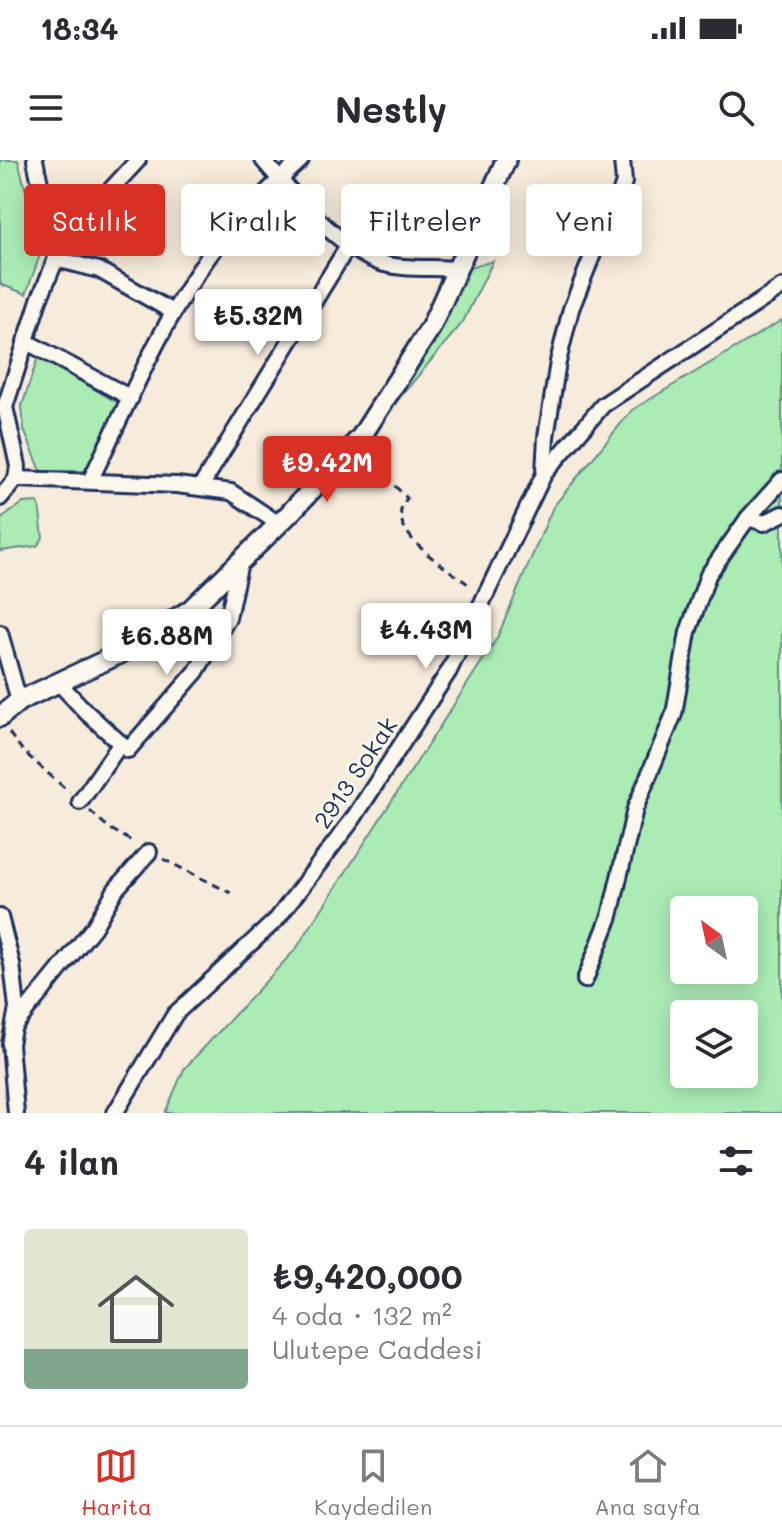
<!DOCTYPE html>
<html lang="tr">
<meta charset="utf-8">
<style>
:root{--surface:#fff;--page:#f7f7f7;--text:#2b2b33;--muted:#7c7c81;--line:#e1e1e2;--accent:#d93025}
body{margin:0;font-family:Mali,sans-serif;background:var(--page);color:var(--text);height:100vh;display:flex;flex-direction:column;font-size:30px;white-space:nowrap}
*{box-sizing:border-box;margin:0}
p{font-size:26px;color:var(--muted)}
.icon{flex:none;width:44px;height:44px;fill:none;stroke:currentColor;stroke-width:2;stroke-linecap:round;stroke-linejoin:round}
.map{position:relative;height:953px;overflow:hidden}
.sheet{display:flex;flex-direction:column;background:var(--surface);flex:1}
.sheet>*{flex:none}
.top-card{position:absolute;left:24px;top:24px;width:734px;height:72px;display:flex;gap:16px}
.needle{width:52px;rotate:327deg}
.tools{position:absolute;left:670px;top:736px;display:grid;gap:16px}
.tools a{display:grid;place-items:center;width:88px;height:88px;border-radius:8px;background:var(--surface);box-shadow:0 4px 20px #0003;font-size:40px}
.price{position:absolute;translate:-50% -68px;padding:0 18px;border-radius:8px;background:#fff;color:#222;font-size:26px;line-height:52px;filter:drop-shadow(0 2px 4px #0008)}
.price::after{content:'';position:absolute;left:50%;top:48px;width:24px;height:18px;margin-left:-12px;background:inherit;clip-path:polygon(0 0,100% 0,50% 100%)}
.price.active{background:var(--accent);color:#fff}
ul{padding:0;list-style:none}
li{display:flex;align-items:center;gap:24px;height:200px;padding:0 24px}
li span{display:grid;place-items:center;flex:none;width:224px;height:160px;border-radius:8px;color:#555}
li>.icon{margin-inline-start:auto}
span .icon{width:96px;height:96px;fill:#fffc;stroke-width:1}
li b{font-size:34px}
h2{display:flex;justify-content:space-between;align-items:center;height:96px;padding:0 24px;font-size:34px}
.pill{padding:0 28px;border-radius:8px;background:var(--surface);box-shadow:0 4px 20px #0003;font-size:28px;line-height:72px}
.pill.active{background:var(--accent);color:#fff}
.status{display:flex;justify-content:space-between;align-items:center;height:56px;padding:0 40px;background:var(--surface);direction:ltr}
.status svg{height:22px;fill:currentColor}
header{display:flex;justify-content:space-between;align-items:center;height:104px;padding:0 24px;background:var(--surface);font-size:36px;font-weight:800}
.menu{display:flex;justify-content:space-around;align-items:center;height:112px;border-top:2px solid var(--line);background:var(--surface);font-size:22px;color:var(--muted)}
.menu a{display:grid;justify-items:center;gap:4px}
.menu .active{color:var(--accent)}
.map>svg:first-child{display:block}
.green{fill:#abecb5;stroke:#638e8a;stroke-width:2;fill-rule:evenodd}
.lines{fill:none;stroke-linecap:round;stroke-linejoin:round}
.minor-casing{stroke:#1b2f5e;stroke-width:20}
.tertiary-casing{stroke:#1b2f5e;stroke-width:24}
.path{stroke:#1b2f5e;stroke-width:3;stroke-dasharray:8 6;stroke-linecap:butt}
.minor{stroke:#fbf7ec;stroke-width:14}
.tertiary{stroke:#fbf7ec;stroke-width:18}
.labels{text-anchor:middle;stroke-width:6;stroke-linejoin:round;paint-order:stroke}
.street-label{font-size:24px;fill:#1b2f5e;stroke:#fbf7ec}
</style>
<div class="status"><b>18:34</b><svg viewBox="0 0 49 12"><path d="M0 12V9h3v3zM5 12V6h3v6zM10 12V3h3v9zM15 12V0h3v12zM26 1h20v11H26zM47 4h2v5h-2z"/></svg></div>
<header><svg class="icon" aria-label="menu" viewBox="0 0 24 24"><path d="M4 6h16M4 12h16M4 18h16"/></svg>Nestly<svg class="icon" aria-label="search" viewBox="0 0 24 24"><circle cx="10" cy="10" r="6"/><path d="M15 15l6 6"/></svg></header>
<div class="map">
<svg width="782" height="953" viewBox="0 0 782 953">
<rect width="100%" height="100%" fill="#f7ebdb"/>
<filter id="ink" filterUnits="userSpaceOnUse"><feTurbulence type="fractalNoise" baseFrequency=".0125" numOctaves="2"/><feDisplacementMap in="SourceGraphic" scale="16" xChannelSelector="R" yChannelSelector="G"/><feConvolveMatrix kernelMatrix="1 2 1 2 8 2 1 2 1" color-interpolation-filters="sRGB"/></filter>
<g filter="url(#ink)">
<g class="green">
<polygon points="0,0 18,0 41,92 26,134 0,124"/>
<polygon points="493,101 463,162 393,246 392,244 465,109"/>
<path d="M 782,160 L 782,953 L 165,953 L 184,909 L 296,789 L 497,478 L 553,347 L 632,250 ZM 684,750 L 744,750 L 744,810 L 684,810 ZM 684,854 L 744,854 L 744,914 L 684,914 Z"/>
<polygon points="38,197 118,243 85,311 41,311 24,270 22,246"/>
<polygon points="37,342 39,344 43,378 37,386 0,391 1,359 23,343"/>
</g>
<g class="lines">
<defs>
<g id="minor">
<polyline points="35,0 56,99 99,110 173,152"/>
<path d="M 263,0 C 289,31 340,88 378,102 C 398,110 435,107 457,109"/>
<polyline points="25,181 131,238"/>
<polyline points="544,313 546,277 558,202 571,149 597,84 617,44 624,22 622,0"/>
<polyline points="16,319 177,325 231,332 279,364"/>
<polyline points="782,320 748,358 764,363 782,354"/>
<path d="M 90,321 C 126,248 158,170 204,103 C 228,68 270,28 301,0"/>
<polyline points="200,328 348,86"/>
<polyline points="0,338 16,319 18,306 5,247 39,140 56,99 92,50 138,0"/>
<polyline points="0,473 19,541"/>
<polyline points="59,523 86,552 128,590 196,512 228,458 240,402"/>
<polyline points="80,642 121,583"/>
<polyline points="0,757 12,804 17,848 10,884 16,953"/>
<polyline points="585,820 610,756 635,649 674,554 688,472 708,415 748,358"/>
<polyline points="14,866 94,767 116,729 149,692"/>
<polyline points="115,953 175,854 277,759 353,659 449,511 544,314 603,245 782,127"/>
</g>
<polyline id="tertiary" points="0,557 19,541 119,494 190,450 289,354 361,277 431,167 506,0"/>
</defs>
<use href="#minor" class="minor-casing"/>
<use href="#tertiary" class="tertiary-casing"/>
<g class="path">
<path d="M 365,296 L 407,338 C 405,342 402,345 401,350 C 396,378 448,409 468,424"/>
<polyline points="9,573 23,591 69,632"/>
<polyline points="90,651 109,668 135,683"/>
<polyline points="163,699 231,733"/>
</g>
<use href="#minor" class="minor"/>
<use href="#tertiary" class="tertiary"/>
</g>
</g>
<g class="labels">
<g class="street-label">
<text transform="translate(356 613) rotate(-56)" y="8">2913 Sokak</text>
</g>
</g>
</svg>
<div class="tools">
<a><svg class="needle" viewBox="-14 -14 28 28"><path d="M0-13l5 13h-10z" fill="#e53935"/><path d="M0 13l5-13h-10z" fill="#7c7c81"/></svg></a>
<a><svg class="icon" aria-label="layers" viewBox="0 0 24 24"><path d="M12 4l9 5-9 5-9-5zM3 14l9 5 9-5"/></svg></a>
</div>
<b class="price" style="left:258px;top:197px">₺5.32M</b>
<b class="price active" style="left:327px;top:344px">₺9.42M</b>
<b class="price" style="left:426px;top:511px">₺4.43M</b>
<b class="price" style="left:167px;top:517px">₺6.88M</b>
<div class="top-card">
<a class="pill active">Satılık</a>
<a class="pill">Kiralık</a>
<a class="pill">Filtreler</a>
<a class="pill">Yeni</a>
</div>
</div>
<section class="sheet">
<h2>4 ilan<svg class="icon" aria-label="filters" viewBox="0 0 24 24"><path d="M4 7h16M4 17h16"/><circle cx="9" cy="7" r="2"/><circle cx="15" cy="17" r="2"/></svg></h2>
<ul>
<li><span style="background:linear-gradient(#dfe7d0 75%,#7fa58c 0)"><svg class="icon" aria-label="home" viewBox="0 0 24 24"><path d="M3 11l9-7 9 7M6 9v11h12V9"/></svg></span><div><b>₺9,420,000</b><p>4 oda · 132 m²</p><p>Ulutepe Caddesi</p></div></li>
</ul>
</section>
<nav class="menu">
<a class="active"><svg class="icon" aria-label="map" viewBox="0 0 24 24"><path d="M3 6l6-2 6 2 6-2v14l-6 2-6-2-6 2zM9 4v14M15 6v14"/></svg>Harita</a>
<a><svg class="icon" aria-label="saved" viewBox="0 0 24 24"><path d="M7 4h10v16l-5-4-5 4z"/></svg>Kaydedilen</a>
<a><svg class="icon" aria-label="home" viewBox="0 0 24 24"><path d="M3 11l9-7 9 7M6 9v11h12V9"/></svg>Ana sayfa</a>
</nav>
